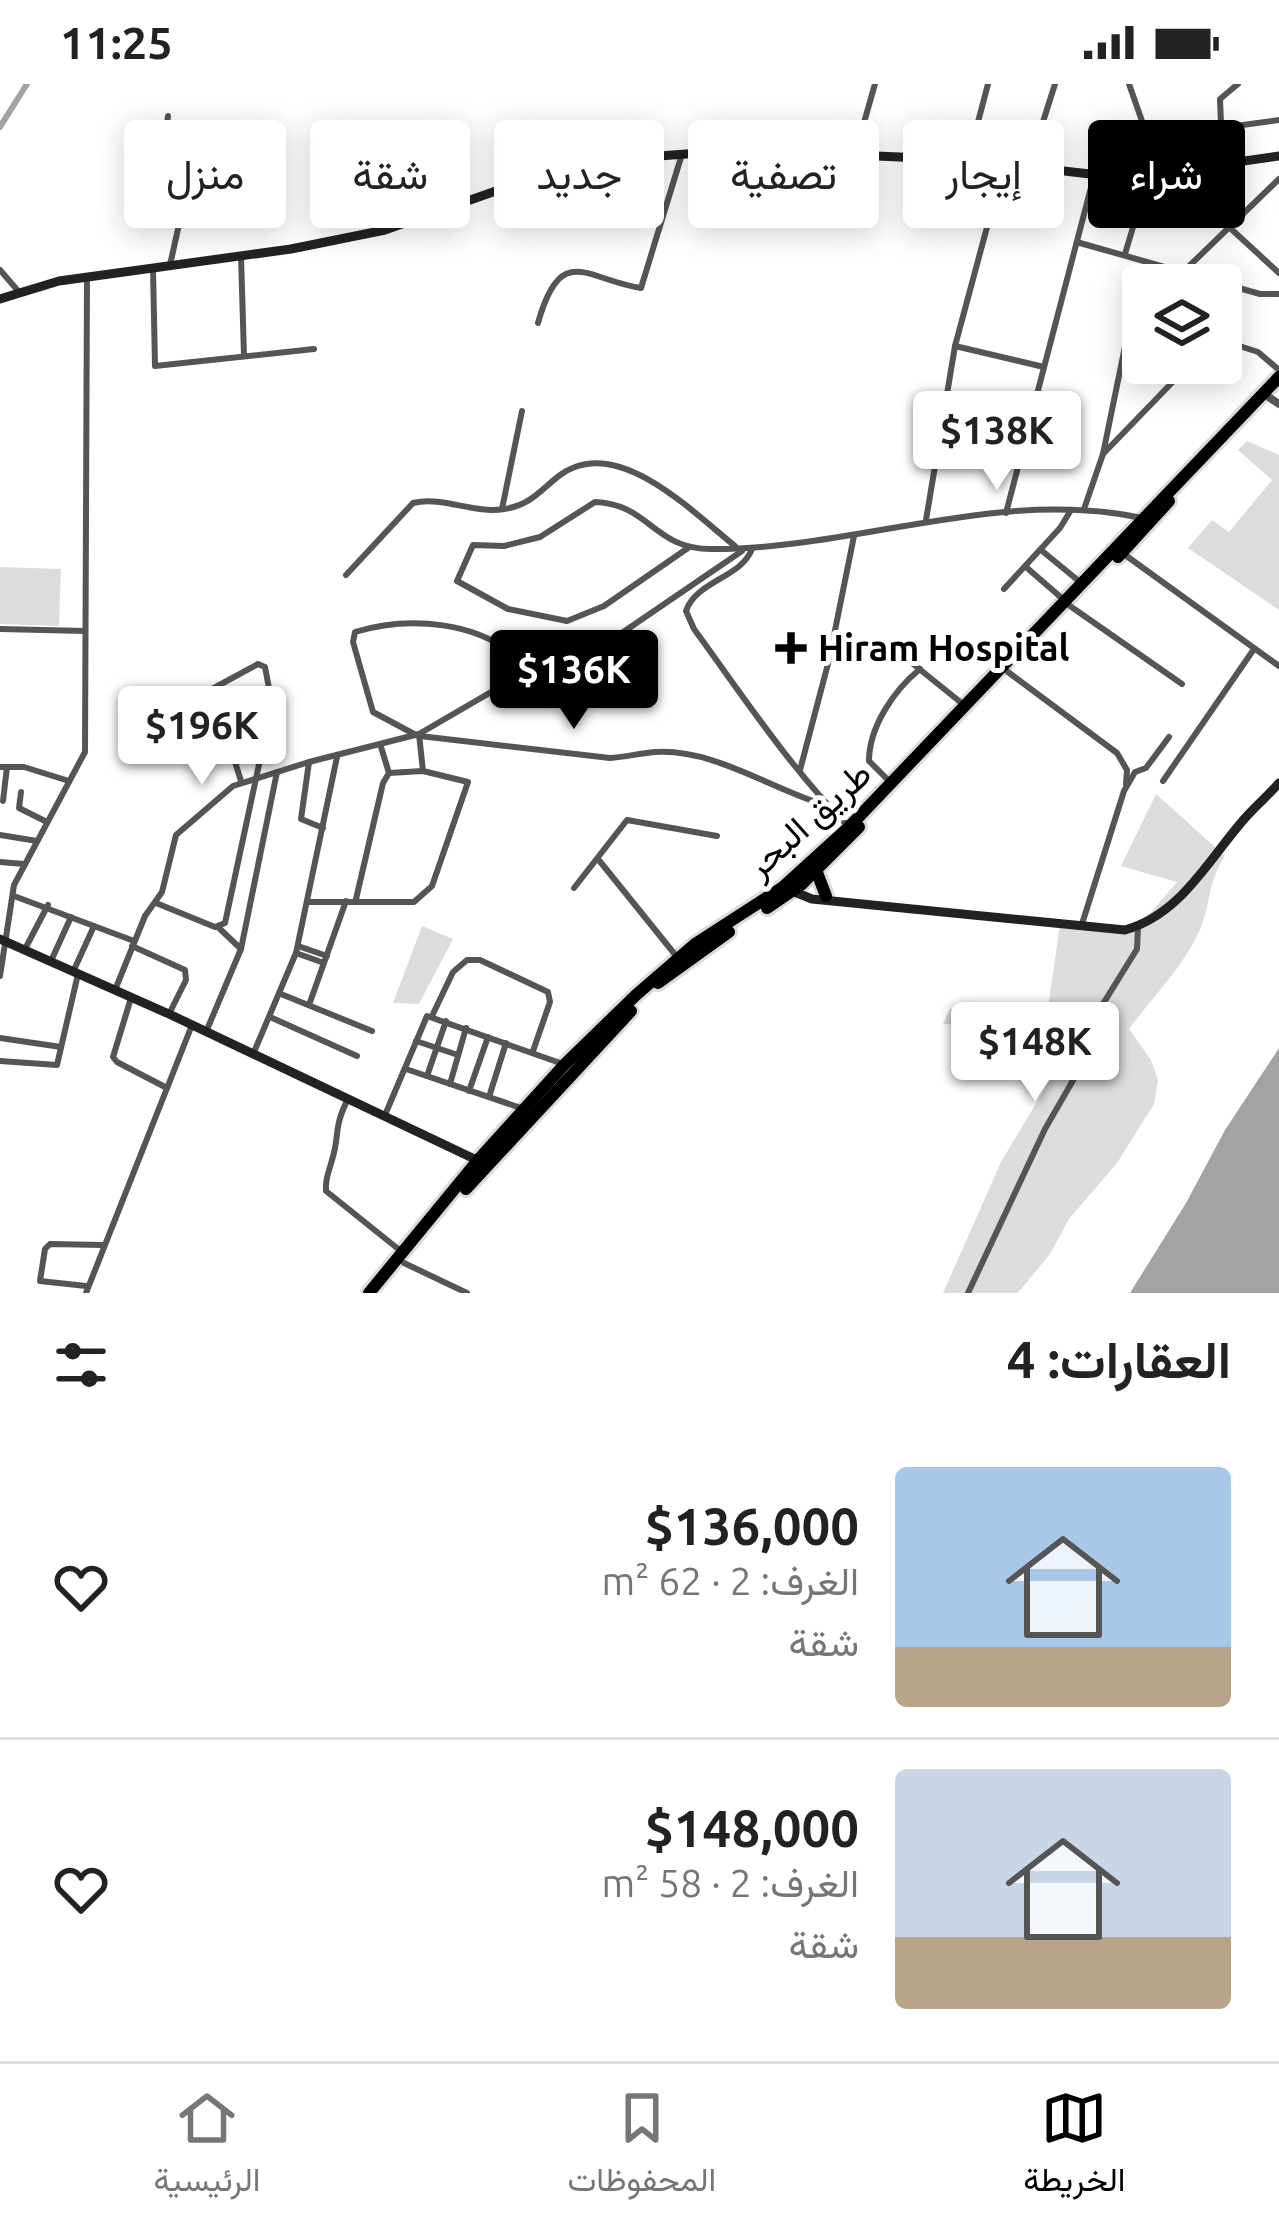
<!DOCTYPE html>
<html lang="ar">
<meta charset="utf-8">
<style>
:root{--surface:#fff;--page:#f2f2f2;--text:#222;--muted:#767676;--line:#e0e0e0;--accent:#000}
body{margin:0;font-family:Ubuntu,Vazirmatn,sans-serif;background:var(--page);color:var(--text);direction:rtl;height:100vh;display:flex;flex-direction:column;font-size:45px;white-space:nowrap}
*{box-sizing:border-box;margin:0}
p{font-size:39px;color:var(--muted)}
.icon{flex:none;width:66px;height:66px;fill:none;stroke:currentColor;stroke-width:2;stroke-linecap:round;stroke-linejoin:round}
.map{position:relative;height:1209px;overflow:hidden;direction:ltr}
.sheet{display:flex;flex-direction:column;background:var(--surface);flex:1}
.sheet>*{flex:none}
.hud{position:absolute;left:36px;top:36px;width:1209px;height:108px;direction:rtl;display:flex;gap:24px}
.tools{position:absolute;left:1122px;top:180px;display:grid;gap:24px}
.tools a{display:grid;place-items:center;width:120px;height:120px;border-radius:12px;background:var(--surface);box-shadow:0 6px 30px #0003;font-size:60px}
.price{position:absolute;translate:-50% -102px;padding:0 27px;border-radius:12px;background:#fff;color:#222;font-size:39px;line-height:78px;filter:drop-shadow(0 3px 6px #0008)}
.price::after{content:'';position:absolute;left:50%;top:72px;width:36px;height:27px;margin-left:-18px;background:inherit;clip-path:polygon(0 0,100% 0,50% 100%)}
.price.active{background:var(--accent);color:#fff}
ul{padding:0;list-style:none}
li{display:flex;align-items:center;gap:36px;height:300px;padding:0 48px}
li+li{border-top:3px solid var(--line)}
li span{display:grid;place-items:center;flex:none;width:336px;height:240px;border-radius:12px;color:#555}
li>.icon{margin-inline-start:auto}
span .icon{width:144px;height:144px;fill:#fffc;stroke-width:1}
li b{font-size:51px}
h2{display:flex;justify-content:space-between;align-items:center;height:144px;padding:0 48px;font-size:51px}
.pill{padding:0 42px;border-radius:12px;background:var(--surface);box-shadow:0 6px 30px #0003;font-size:42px;line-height:108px}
.pill.active{background:var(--accent);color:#fff}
.status{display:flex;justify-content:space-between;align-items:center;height:84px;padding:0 60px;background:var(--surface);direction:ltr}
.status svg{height:33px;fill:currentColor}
.dock{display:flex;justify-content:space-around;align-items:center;height:168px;border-top:3px solid var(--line);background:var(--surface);font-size:33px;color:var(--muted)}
.dock a{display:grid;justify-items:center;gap:6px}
.dock .active{color:var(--accent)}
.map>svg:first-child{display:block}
.green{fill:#dcdcdc}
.water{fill:#a3a3a3}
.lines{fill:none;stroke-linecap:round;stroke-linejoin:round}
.canal{stroke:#a3a3a3;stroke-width:6}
.trunk-casing{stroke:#dbdbdb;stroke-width:18}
.minor{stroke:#555;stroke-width:6}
.tertiary{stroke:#555;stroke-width:8}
.secondary{stroke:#222;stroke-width:9}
.trunk{stroke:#000;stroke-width:12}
.poi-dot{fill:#000;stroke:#fff;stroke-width:4.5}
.labels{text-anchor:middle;stroke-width:10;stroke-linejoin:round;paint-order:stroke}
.poi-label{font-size:36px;font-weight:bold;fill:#000;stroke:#fff;text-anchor:start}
.street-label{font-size:36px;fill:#000;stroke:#fff}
</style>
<div class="status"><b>11:25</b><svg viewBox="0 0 49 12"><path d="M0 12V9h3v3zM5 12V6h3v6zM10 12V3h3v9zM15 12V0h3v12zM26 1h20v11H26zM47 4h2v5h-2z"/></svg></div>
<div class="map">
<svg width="1279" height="1209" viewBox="0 0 1279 1209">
<rect width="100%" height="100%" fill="#fff"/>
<g class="green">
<polygon points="1247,357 1279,371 1279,526 1188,464 1212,436 1229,448 1272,396 1238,366"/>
<polygon points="0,483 61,485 59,542 0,540"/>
<path d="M 1156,710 L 1225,772 C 1207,798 1211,825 1197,852 C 1181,885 1151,915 1129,945 L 1151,976 L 1158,996 L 1154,1020 L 1117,1079 L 1069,1135 L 1050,1170 L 1018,1209 L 943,1209 L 1001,1078 L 1080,946 L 943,940 L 950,925 L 1047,931 L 1060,840 L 1139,842 L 1177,798 L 1121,782 Z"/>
<polygon points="422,842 453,855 419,920 393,919"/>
</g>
<polygon class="water" points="1279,964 1279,1209 1130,1209 1186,1119 1225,1046"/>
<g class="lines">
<polyline class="canal" points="0,43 27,0"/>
<defs>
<g id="trunk">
<polyline points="1118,473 1169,417"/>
<polyline points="816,786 826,812"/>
<polyline points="767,824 802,800 859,743"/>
<polyline points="658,899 729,848"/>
<polyline points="466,1105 631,927"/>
<polyline points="369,1209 479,1075 565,980 636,911 695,860 783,803 849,743 1279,293"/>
</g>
</defs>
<use href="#trunk" class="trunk-casing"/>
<g class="minor">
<polyline points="1238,0 1220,15 1221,40 1228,43 1279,36"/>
<polyline points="168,32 162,84 184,93 188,100 170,181"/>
<polyline points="855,70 875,0"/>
<polyline points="968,76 988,0"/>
<polyline points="1029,82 1055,0"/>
<polyline points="1184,87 1191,108 1279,189"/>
<polyline points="1126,94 1143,40 1129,0"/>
<polyline points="725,108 811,118 815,71"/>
<polyline points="1080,159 1260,210 1279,210"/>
<polyline points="1125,170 1148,93"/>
<polyline points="241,172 244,272"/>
<polyline points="153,184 155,282 314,265"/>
<polyline points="0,186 19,208"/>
<polyline points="1183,188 1279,95"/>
<path d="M 538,239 C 561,157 587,196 641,204 L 682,70"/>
<polyline points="1221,256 1258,268 1279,286"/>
<polyline points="955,262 1044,283"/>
<polyline points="1103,370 1191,279"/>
<polyline points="502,425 522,327"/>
<polyline points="1084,425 1103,370 1131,233 1143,232"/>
<polyline points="1006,429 1094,92"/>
<polyline points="926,436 955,262 1004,80"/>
<path d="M 688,464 L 604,522 L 567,537 L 508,525 L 457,497 L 473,461 L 504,462 L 540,453 L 595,418 C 650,420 653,465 711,465 C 854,466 998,403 1142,434"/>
<path d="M 752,465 C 741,494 696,497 686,527 L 694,545 C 743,612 790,684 849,743"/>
<polyline points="1041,466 1080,498"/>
<polyline points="1121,468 1279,582"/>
<polyline points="1026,483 1064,516"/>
<path d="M 346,491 L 413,419 C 444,412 473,430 504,425 C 538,421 549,392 575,383 C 629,362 696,431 735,462"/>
<polyline points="1004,505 1060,444 1071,426"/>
<polyline points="1070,522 1182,600"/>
<polyline points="0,545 85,547"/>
<polyline points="892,563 964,621"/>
<polyline points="591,570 742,467"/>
<polyline points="1008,588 1117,669 1127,686 1126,700"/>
<polyline points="419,650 423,687"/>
<path d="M 420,652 L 610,674 C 626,673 641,669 656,668 C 716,665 772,706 828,722"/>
<polyline points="309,678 301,735 323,744"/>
<polyline points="0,683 24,683 69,697"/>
<polyline points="800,686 829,576 854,452"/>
<path d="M 889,697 L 869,677 C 869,643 894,606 920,585"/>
<polyline points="1163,697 1254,565"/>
<polyline points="21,708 19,724 47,738"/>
<polyline points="3,717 7,683"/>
<polyline points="0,751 37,757"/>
<polyline points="598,775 677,873"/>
<polyline points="0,778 24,780"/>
<polyline points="574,804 627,736 717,752"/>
<polyline points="14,812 134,857"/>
<polyline points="356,815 383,699 389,689 381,663"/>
<polyline points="308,818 414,818 432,802 468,698 423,687 389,689"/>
<polyline points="156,819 215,843 225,839 272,620 265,583 258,580 212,605 241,697"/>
<polyline points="1082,840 1124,707 1135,688 1146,684 1169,653"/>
<polyline points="219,844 241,865"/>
<polyline points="132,862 185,886 186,896 169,930"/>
<polyline points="298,862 327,872"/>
<polyline points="25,865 48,821"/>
<polyline points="296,869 324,879"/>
<polyline points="51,877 71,833"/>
<polyline points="73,888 94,842"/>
<polyline points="0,892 14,801 85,668 87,192"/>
<path d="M 115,906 L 145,832 L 162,808 L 176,751 L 233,702 L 309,678 L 419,650 L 517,593 L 521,579 C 482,536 407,532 355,548 L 353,558 L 373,628 L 416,651"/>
<polyline points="281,910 372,947"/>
<polyline points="131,914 113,973 117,978 167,1004"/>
<polyline points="309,921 346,817"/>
<polyline points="432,932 453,888 467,876 480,876 548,908 550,918 533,967"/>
<polyline points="270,933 357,972"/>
<polyline points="206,948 241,865 277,688"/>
<polyline points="0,954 61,963"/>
<polyline points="416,957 458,971"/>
<polyline points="254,968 296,869 337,673"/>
<polyline points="0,977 57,981 78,890"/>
<polyline points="406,985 521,1024"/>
<polyline points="427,992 446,937"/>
<polyline points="450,1000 466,944"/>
<polyline points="469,1007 488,953"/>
<polyline points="489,1013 506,959"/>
<path d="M 348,1015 C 333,1044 340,1051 332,1076 C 329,1088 325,1094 326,1107 L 402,1168"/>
<polyline points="385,1031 427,932 563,980"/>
<polyline points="404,1179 467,1209"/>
<polyline points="86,1202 40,1197 45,1165 50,1160 103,1161"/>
<polyline points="86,1209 192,941"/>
<polyline points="968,1209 1045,1045 1083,979 1085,949 1137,865 1138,843"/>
</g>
<polyline class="tertiary" points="1270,314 1279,320"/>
<g class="secondary">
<polyline points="0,215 59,197 291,165 385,146 561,84 659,72 741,66 968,76 1125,94 1279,72"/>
<path d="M 787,805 L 812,815 L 1125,846 C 1179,831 1206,780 1240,740 C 1252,725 1267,713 1279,699"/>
<polyline points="0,855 169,930 483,1079"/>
</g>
<use href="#trunk" class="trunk"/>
</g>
<path class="poi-dot" d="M785 546h12v12h12v12h-12v12h-12v-12h-12v-12h12z"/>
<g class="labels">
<g class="poi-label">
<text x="818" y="577">Hiram Hospital</text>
</g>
<g class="street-label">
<text transform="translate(808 735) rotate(-42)" y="13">طريق البحر</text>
</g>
</g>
</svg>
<div class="tools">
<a><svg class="icon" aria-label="layers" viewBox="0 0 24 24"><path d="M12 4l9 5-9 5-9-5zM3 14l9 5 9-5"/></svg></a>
</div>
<b class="price" style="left:997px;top:409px">$138K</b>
<b class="price active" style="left:574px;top:648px">$136K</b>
<b class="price" style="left:202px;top:704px">$196K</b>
<b class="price" style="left:1035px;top:1020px">$148K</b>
<div class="hud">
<a class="pill active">شراء</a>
<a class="pill">إيجار</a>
<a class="pill">تصفية</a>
<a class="pill">جديد</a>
<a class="pill">شقة</a>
<a class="pill">منزل</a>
</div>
</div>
<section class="sheet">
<h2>العقارات: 4<svg class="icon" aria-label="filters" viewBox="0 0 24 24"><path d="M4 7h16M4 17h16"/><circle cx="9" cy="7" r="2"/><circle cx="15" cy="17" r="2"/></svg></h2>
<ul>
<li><span style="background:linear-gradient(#a9c7e8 75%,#b9a48a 0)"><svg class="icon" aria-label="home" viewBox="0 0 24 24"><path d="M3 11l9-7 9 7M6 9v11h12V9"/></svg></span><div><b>$136,000</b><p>الغرف: 2 · 62 m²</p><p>شقة</p></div><svg class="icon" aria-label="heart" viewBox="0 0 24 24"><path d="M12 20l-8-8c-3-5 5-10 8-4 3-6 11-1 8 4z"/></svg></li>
<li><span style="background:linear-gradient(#c9d6e8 70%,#b9a48a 0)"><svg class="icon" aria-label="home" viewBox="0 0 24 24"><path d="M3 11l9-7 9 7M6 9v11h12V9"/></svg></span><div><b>$148,000</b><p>الغرف: 2 · 58 m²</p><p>شقة</p></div><svg class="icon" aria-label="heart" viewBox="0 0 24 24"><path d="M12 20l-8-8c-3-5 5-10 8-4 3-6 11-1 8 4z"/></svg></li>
</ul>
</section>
<nav class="dock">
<a class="active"><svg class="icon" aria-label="map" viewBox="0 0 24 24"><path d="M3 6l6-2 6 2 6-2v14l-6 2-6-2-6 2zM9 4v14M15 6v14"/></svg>الخريطة</a>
<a><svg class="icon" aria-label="saved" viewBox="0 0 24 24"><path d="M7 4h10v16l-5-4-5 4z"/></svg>المحفوظات</a>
<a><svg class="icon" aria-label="home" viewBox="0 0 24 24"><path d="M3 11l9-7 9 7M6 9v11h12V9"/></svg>الرئيسية</a>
</nav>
